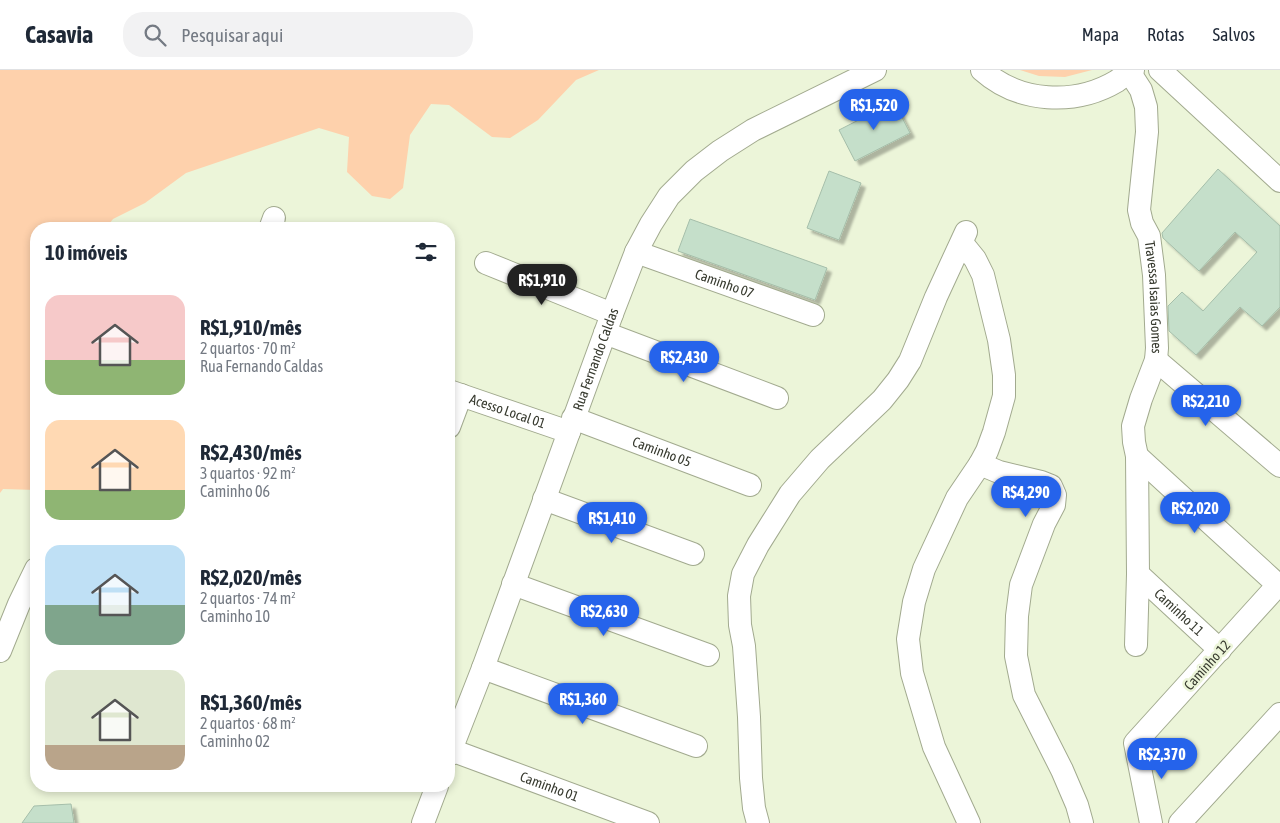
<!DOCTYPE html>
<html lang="pt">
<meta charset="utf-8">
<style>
:root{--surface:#fff;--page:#f2f2f3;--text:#1f2937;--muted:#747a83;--line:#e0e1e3;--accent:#2563eb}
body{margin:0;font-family:"Asap Condensed",sans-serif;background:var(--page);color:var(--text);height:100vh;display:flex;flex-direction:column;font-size:19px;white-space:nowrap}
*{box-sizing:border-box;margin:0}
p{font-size:16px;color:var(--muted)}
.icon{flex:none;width:28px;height:28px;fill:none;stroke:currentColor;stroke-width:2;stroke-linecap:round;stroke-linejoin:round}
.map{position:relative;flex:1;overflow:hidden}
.side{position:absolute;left:30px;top:152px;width:425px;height:570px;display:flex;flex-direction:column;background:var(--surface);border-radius:20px;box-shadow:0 2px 8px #0003}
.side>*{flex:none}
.price{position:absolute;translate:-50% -42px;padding:0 11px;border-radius:18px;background:var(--accent);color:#fff;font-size:16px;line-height:32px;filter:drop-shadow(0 1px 2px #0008)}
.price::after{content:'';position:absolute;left:50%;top:30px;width:15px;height:11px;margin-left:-8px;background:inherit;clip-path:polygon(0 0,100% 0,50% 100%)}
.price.current{background:#222;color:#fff}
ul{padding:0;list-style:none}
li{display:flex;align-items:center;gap:15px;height:125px;padding:0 15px}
li span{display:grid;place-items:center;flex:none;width:140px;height:100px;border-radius:15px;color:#555}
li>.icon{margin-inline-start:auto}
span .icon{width:60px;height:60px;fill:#fffc;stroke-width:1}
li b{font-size:21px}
h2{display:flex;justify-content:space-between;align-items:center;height:60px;padding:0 15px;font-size:21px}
header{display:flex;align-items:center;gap:30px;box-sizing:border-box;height:70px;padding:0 25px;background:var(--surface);border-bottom:1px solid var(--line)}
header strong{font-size:24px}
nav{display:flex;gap:28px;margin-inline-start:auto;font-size:18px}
.search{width:350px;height:45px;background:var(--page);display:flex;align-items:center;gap:12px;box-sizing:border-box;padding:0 18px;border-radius:20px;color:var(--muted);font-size:19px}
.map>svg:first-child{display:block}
.green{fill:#fed1ac}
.building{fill:#c5dfca;stroke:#a5beaa;filter:url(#shadow)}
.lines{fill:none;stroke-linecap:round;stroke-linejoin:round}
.minor-casing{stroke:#a2aa8f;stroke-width:24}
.minor{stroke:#fff;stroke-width:22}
.labels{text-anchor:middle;stroke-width:5;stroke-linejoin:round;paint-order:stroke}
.street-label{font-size:14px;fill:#373a2f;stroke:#ecf5d9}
</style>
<header>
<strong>Casavia</strong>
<div class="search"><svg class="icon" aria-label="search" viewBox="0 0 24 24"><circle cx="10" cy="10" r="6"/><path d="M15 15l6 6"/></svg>Pesquisar aqui</div>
<nav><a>Mapa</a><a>Rotas</a><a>Salvos</a></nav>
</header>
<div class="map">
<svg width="1280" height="753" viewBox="0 0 1280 753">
<defs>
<filter id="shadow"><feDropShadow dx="4.5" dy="4.5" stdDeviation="1" flood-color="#0004"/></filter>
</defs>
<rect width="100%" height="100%" fill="#ecf5d9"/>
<g class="green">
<polygon points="0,0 599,0 576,10 538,50 510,68 492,67 449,35 431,34 410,65 403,118 390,129 372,126 347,102 349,67 319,58 186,103 145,133 113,149 105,159 36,159 36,223 30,225 31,241 36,247 36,420 3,419 0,423"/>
<polygon points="1020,0 1092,0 1065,7 1039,6"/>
</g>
<g class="building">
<polygon points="894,32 910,63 855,91 839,60"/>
<polygon points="1218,99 1280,156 1280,237 1262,256 1240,237 1196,285 1169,261 1168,236 1182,222 1203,241 1257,182 1235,162 1199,201 1163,168 1162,163"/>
<polygon points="829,101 861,113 839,170 807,158"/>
<polygon points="690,149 827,198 815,230 678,181"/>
<polygon points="71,734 74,753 22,753 34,736"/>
</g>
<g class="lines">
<defs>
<g id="minor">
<path d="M 982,0 C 1019,33 1075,36 1117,11 C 1122,7 1128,4 1133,0"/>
<polyline points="1160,0 1280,111"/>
<path id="s1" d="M 1130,3 L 1141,20 L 1146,37 L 1147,62 L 1139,140 L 1142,153 L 1149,166 L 1154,205 L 1157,278 L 1156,290 L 1141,329 L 1133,356 L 1134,372 L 1137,386 L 1138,504 L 1136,575"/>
<polyline points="270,159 274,148"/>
<polyline points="962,173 975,189 983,205 999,270 1004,305 1004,326 994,362 987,381 980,394 999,402 1041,412 1051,416 1055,425 1054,435 1044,454 1021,515 1017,546 1016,586 1024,625 1062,700 1077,735 1082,753"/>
<path id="s2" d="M 636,182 L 813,245"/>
<polyline points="486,193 612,244"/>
<polyline points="605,263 777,328"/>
<polyline points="1156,290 1280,396"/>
<path id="s3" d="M 449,321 L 569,362"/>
<path id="s4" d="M 573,348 L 750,415"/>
<polyline points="449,357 461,325"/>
<polyline points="1137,386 1278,515 1135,673 1151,753"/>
<polyline points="544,429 693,484"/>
<path id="s5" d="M 1138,504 L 1220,580"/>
<polyline points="513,514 708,585"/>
<polyline points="0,581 19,534 36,499"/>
<polyline points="483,598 696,676"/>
<path id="s6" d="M 451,680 L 648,753"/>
<path id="s7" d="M 449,685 L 483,598 L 612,244 L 636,182 L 651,154 L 669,126 L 694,101 L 720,81 L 753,60 L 875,0"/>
<polyline points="423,753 437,716"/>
<polyline points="758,753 754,738 751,708 749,647 744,576 740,555 739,526 743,504 758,475 790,424 820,389 882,330 898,310 910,291 936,227 966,162"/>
<polyline points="969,753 934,677 912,603 908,569 914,532 924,499 957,428 980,394"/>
<polyline points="1180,753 1280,644"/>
</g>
</defs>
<use href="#minor" class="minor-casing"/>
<use href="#minor" class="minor"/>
</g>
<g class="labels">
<g class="street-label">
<text dy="5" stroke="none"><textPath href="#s2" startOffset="94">Caminho 07</textPath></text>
<text dy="5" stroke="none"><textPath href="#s1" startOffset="231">Travessa Isaias Gomes</textPath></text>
<text dy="5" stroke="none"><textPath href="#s7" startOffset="422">Rua Fernando Caldas</textPath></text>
<text dy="5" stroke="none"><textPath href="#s3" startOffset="62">Acesso Local 01</textPath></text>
<text dy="5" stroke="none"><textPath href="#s4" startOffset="95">Caminho 05</textPath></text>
<text dy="5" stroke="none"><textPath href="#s5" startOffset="56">Caminho 11</textPath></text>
<text transform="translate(1207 595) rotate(-48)" y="5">Caminho 12</text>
<text dy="5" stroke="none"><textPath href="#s6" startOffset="105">Caminho 01</textPath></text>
</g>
</g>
</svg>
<b class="price" style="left:874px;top:61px">R$1,520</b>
<b class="price current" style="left:542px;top:236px">R$1,910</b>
<b class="price" style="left:684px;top:313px">R$2,430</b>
<b class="price" style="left:1206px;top:357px">R$2,210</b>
<b class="price" style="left:1026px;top:448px">R$4,290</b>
<b class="price" style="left:1195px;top:464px">R$2,020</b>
<b class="price" style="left:612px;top:474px">R$1,410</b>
<b class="price" style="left:604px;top:567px">R$2,630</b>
<b class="price" style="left:583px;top:655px">R$1,360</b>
<b class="price" style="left:1162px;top:710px">R$2,370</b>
<section class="side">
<h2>10 imóveis<svg class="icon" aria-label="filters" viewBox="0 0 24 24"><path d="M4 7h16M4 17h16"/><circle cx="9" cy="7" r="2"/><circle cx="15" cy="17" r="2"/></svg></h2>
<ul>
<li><span style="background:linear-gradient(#f6c9c9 65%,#8fb573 0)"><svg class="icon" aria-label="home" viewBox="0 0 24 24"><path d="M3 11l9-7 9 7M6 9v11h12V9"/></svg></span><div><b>R$1,910/mês</b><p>2 quartos · 70 m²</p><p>Rua Fernando Caldas</p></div></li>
<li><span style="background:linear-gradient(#ffd9b3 70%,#8fb573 0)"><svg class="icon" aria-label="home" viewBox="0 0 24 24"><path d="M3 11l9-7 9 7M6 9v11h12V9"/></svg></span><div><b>R$2,430/mês</b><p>3 quartos · 92 m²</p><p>Caminho 06</p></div></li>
<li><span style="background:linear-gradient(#bfe0f5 60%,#7fa58c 0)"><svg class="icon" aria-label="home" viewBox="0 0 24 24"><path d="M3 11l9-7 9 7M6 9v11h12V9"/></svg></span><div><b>R$2,020/mês</b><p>2 quartos · 74 m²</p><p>Caminho 10</p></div></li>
<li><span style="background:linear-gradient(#dfe7d0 75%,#b9a48a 0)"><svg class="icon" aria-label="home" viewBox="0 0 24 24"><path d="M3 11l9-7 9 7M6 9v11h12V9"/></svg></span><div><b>R$1,360/mês</b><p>2 quartos · 68 m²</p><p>Caminho 02</p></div></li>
</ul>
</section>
</div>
